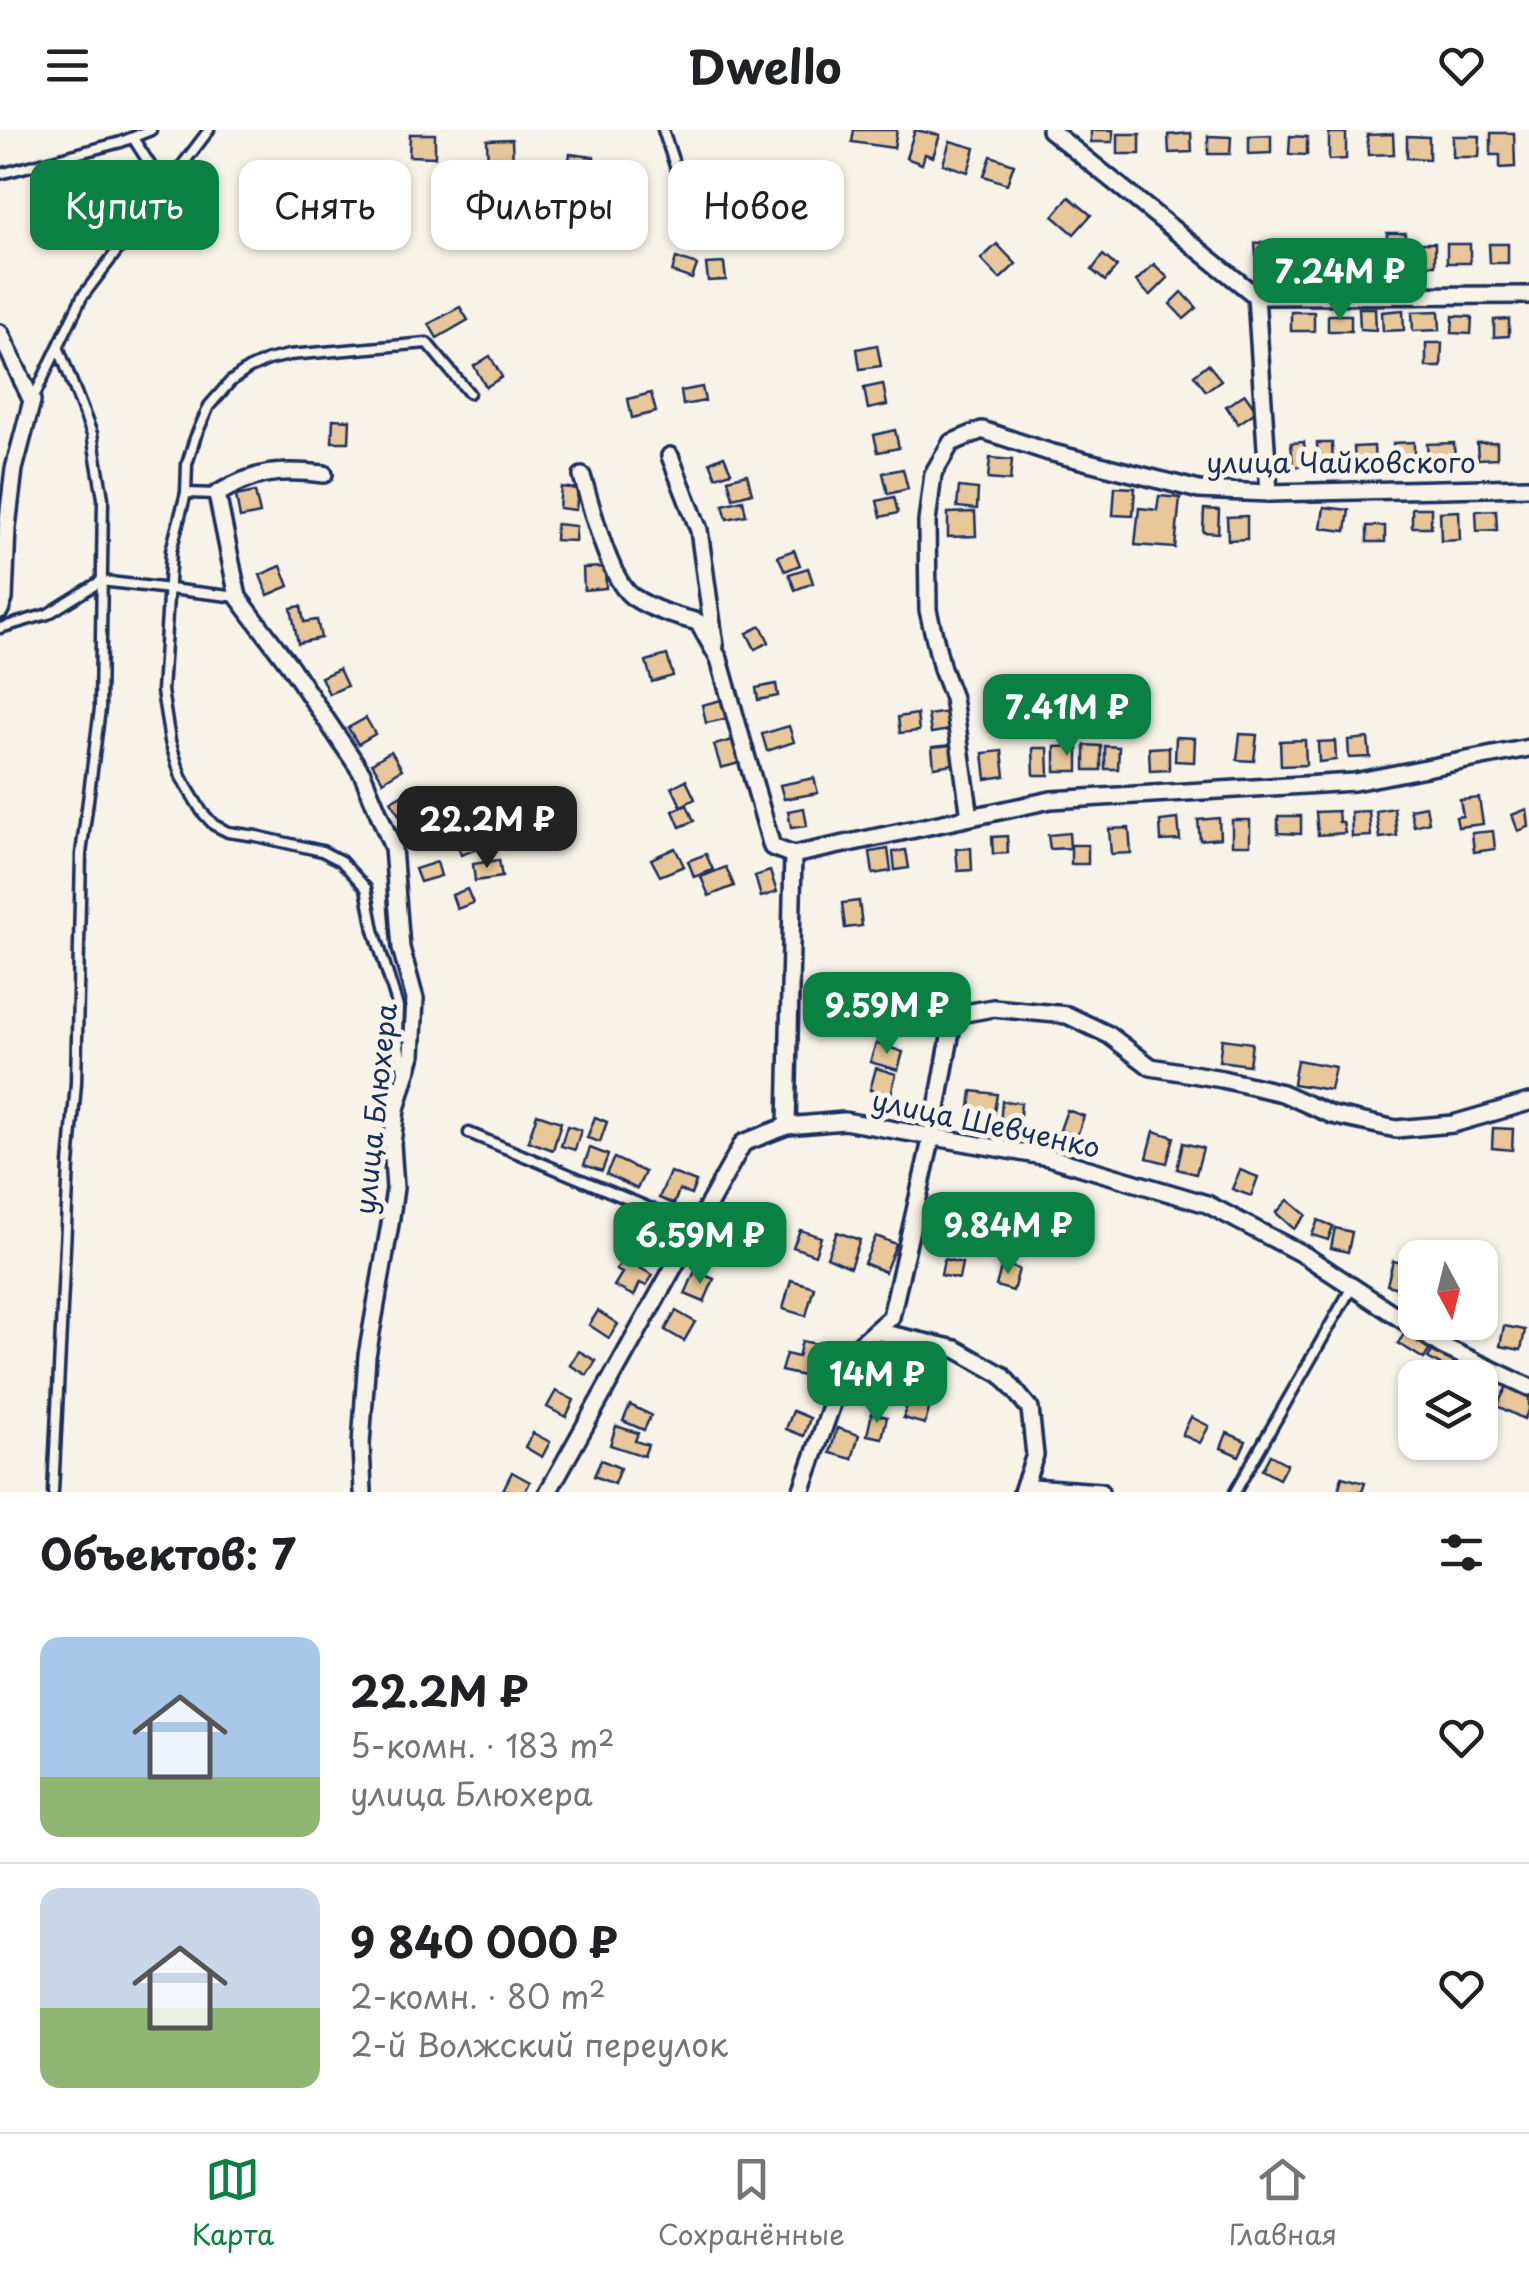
<!DOCTYPE html>
<html lang="ru">
<meta charset="utf-8">
<style>
:root{--surface:#fff;--page:#f2f2f2;--text:#202124;--muted:#757577;--line:#e0e0e0;--accent:#0b8043}
body{margin:0;font-family:"Playpen Sans",sans-serif;background:var(--page);color:var(--text);height:100vh;display:flex;flex-direction:column;font-size:38px;white-space:nowrap}
*{box-sizing:border-box;margin:0}
p{font-size:32px;color:var(--muted)}
.icon{flex:none;width:55px;height:55px;fill:none;stroke:currentColor;stroke-width:2;stroke-linecap:round;stroke-linejoin:round}
.map{position:relative;height:1362px;overflow:hidden}
.sheet{display:flex;flex-direction:column;background:var(--surface);flex:1}
.sheet>*{flex:none}
.guide{position:absolute;left:30px;top:30px;width:1000px;height:90px;display:flex;gap:20px}
.needle{width:65px;rotate:173deg}
.controls{position:absolute;left:1398px;top:1110px;display:grid;gap:20px}
.controls a{display:grid;place-items:center;width:100px;height:100px;border-radius:20px;background:var(--surface);box-shadow:0 2px 8px #0004;font-size:50px}
.price{position:absolute;translate:-50% -85px;padding:0 22px;border-radius:20px;background:var(--accent);color:#fff;font-size:32px;line-height:65px;filter:drop-shadow(0 2px 5px #0008)}
.price::after{content:'';position:absolute;left:50%;top:60px;width:30px;height:22px;margin-left:-15px;background:inherit;clip-path:polygon(0 0,100% 0,50% 100%)}
.price.selected{background:#222;color:#fff}
ul{padding:0;list-style:none}
li{display:flex;align-items:center;gap:30px;height:250px;padding:0 40px}
li+li{border-top:2px solid var(--line)}
li span{display:grid;place-items:center;flex:none;width:280px;height:200px;border-radius:20px;color:#555}
li>.icon{margin-inline-start:auto}
span .icon{width:120px;height:120px;fill:#fffc;stroke-width:1}
li b{font-size:42px}
h2{display:flex;justify-content:space-between;align-items:center;height:120px;padding:0 40px;font-size:42px}
.tag{padding:0 35px;border-radius:20px;background:var(--surface);box-shadow:0 2px 8px #0004;font-size:35px;line-height:90px}
.tag.selected{background:var(--accent);color:#fff}
header{display:flex;justify-content:space-between;align-items:center;height:130px;padding:0 40px;background:var(--surface);font-size:45px;font-weight:700}
.menu{display:flex;justify-content:space-around;align-items:center;height:140px;border-top:2px solid var(--line);background:var(--surface);font-size:28px;color:var(--muted)}
.menu a{display:grid;justify-items:center;gap:5px}
.menu .selected{color:var(--accent)}
.map>svg:first-child{display:block}
.building{fill:#e8c79a;stroke:#1b2f5e;stroke-width:2.5}
.lines{fill:none;stroke-linecap:round;stroke-linejoin:round}
.lane-casing{stroke:#1b2f5e;stroke-width:15}
.street-casing{stroke:#1b2f5e;stroke-width:22}
.lane{stroke:#f7f3e8;stroke-width:8}
.street{stroke:#f7f3e8;stroke-width:15}
.labels{text-anchor:middle;stroke-width:10;stroke-linejoin:round;paint-order:stroke}
.street-label{font-size:28px;fill:#1b2f5e;stroke:#f7f3e8}
</style>
<header><svg class="icon" aria-label="menu" viewBox="0 0 24 24"><path d="M4 6h16M4 12h16M4 18h16"/></svg>Dwello<svg class="icon" aria-label="heart" viewBox="0 0 24 24"><path d="M12 20l-8-8c-3-5 5-10 8-4 3-6 11-1 8 4z"/></svg></header>
<div class="map">
<svg width="1529" height="1362" viewBox="0 0 1529 1362">
<rect width="100%" height="100%" fill="#f7f3e8"/>
<filter id="ink" filterUnits="userSpaceOnUse"><feTurbulence type="fractalNoise" baseFrequency=".01" numOctaves="2"/><feDisplacementMap in="SourceGraphic" scale="20" xChannelSelector="R" yChannelSelector="G"/><feConvolveMatrix kernelMatrix="1 2 1 2 8 2 1 2 1" color-interpolation-filters="sRGB"/></filter>
<g filter="url(#ink)">
<g class="building">
<polygon points="854,0 897,0 894,18 852,12"/>
<polygon points="915,0 940,5 933,27 925,24 922,34 906,28"/>
<rect x="1091" y="0" width="22" height="12"/>
<polygon points="1191,3 1192,22 1169,23 1168,5"/>
<polygon points="1329,3 1346,3 1346,29 1329,30"/>
<polygon points="1491,3 1514,3 1515,37 1500,38 1500,25 1491,25"/>
<polygon points="410,4 435,4 435,27 409,26"/>
<rect x="1118" y="4" width="22" height="20"/>
<polygon points="1393,4 1394,24 1368,25 1367,5"/>
<polygon points="1271,5 1271,23 1249,24 1249,6"/>
<polygon points="1208,6 1231,7 1230,24 1208,24"/>
<polygon points="1290,6 1307,7 1307,25 1289,24"/>
<polygon points="1407,6 1429,7 1429,29 1407,28"/>
<polygon points="1453,6 1480,6 1479,27 1453,27"/>
<polygon points="512,9 513,36 488,37 487,10"/>
<polygon points="950,11 975,18 968,42 943,34"/>
<polygon points="570,24 594,27 590,50 566,46"/>
<polygon points="991,26 1014,34 1007,54 984,46"/>
<polygon points="609,32 639,41 633,59 621,56 617,70 600,65"/>
<polygon points="766,49 771,71 752,75 747,53"/>
<polygon points="1069,67 1091,85 1074,104 1053,86"/>
<polygon points="437,86 460,91 455,111 432,106"/>
<polygon points="1387,103 1405,103 1404,127 1393,127 1393,134 1367,134 1367,111 1387,111"/>
<polygon points="1286,111 1287,132 1266,133 1265,126 1256,126 1255,113"/>
<polygon points="1308,113 1309,129 1290,130 1288,114"/>
<polygon points="1347,113 1348,129 1329,130 1329,114"/>
<rect x="1412" y="113" width="23" height="22"/>
<polygon points="997,114 1016,134 1000,149 981,129"/>
<rect x="1447" y="114" width="23" height="19"/>
<polygon points="1489,114 1508,114 1508,133 1490,133"/>
<polygon points="1103,125 1117,137 1105,151 1092,140"/>
<polygon points="676,128 697,135 692,149 672,142"/>
<polygon points="724,133 726,150 708,151 706,134"/>
<polygon points="1154,134 1168,148 1150,166 1136,151"/>
<polygon points="1182,162 1197,178 1184,189 1170,174"/>
<polygon points="460,177 468,190 437,208 429,194"/>
<polygon points="1359,178 1375,178 1376,200 1360,199"/>
<polygon points="1403,180 1404,200 1383,201 1382,182"/>
<polygon points="1439,181 1440,200 1413,201 1412,182"/>
<rect x="1291" y="182" width="23" height="19"/>
<rect x="1328" y="185" width="23" height="16"/>
<polygon points="1453,186 1472,187 1471,204 1452,203"/>
<polygon points="1509,189 1509,206 1494,207 1494,190"/>
<polygon points="1426,213 1442,213 1441,237 1426,237"/>
<polygon points="877,215 881,236 860,239 857,219"/>
<polygon points="490,226 502,247 486,257 474,236"/>
<polygon points="1208,234 1221,250 1206,261 1194,245"/>
<polygon points="883,254 887,275 868,279 864,258"/>
<polygon points="702,257 705,271 683,275 681,261"/>
<polygon points="651,263 656,282 632,288 628,269"/>
<polygon points="1245,264 1257,281 1238,294 1226,276"/>
<polygon points="333,289 350,290 349,312 332,312"/>
<polygon points="895,300 899,318 878,322 874,305"/>
<polygon points="1304,312 1306,336 1293,337 1291,313"/>
<polygon points="1414,312 1414,331 1394,332 1393,313"/>
<polygon points="1497,312 1497,328 1478,329 1477,313"/>
<polygon points="1317,313 1332,313 1333,335 1318,336"/>
<polygon points="1454,313 1455,331 1428,333 1427,314"/>
<polygon points="1374,316 1375,336 1355,337 1354,317"/>
<polygon points="724,326 731,342 716,347 710,332"/>
<polygon points="990,328 1012,330 1010,351 988,349"/>
<polygon points="903,339 908,359 888,364 883,343"/>
<polygon points="747,344 752,363 733,368 728,349"/>
<polygon points="561,357 578,359 576,380 559,378"/>
<polygon points="959,357 978,359 977,379 957,377"/>
<polygon points="1115,357 1135,358 1133,386 1113,385"/>
<polygon points="255,362 260,384 240,388 236,366"/>
<polygon points="1159,366 1180,368 1175,418 1135,415 1139,378 1157,380"/>
<polygon points="894,367 898,383 881,387 877,371"/>
<polygon points="743,370 746,385 727,389 723,375"/>
<polygon points="1324,377 1349,380 1346,401 1321,398"/>
<rect x="1412" y="378" width="19" height="19"/>
<polygon points="1204,379 1219,380 1218,403 1203,402"/>
<polygon points="1496,380 1497,400 1477,401 1476,381"/>
<polygon points="1459,381 1460,410 1441,411 1440,382"/>
<polygon points="975,382 976,406 948,407 948,383"/>
<polygon points="1247,386 1247,409 1228,410 1227,387"/>
<polygon points="556,394 576,396 575,411 555,410"/>
<rect x="1367" y="396" width="18" height="16"/>
<polygon points="794,420 800,435 785,441 778,426"/>
<polygon points="281,436 289,456 268,465 260,445"/>
<polygon points="605,437 606,458 584,460 583,438"/>
<polygon points="808,438 813,453 795,460 789,444"/>
<polygon points="301,476 304,492 317,490 321,508 298,513 291,478"/>
<polygon points="761,496 769,512 755,519 747,503"/>
<polygon points="667,525 673,546 652,552 646,531"/>
<polygon points="339,539 347,556 329,564 321,547"/>
<polygon points="776,554 778,566 758,570 756,558"/>
<polygon points="1003,555 1003,568 983,569 982,556"/>
<polygon points="725,569 729,588 706,593 702,575"/>
<polygon points="948,582 950,600 931,603 928,585"/>
<polygon points="917,584 919,601 900,603 898,587"/>
<polygon points="366,588 375,604 358,614 348,598"/>
<polygon points="789,596 794,612 767,621 762,604"/>
<polygon points="1240,604 1257,605 1254,631 1237,630"/>
<polygon points="1176,607 1195,608 1194,632 1175,631"/>
<polygon points="1368,608 1370,627 1349,628 1348,610"/>
<polygon points="733,610 739,633 721,638 714,615"/>
<polygon points="1305,610 1306,635 1281,636 1280,611"/>
<polygon points="1335,611 1336,630 1319,632 1318,612"/>
<polygon points="951,615 953,634 934,637 932,617"/>
<polygon points="1085,615 1101,616 1101,640 1085,640"/>
<polygon points="1078,616 1078,641 1055,641 1055,617"/>
<polygon points="1105,616 1119,617 1118,639 1105,639"/>
<polygon points="1169,617 1169,640 1150,641 1149,618"/>
<polygon points="1033,618 1048,618 1049,645 1034,645"/>
<polygon points="391,621 402,639 383,651 372,633"/>
<polygon points="1002,621 1005,646 986,649 983,623"/>
<polygon points="814,648 818,663 784,669 780,655"/>
<polygon points="686,650 695,669 681,676 672,657"/>
<polygon points="412,659 422,679 402,690 391,671"/>
<polygon points="1479,668 1483,694 1458,697 1456,687 1463,686 1460,670"/>
<polygon points="687,675 694,691 680,697 673,681"/>
<polygon points="1426,676 1429,692 1414,696 1410,679"/>
<polygon points="804,678 807,696 791,698 788,681"/>
<polygon points="1394,678 1397,706 1380,708 1376,681"/>
<polygon points="1527,679 1529,697 1518,701 1512,685"/>
<polygon points="1338,681 1339,692 1343,692 1345,703 1318,705 1316,682"/>
<polygon points="1369,681 1371,706 1352,707 1351,682"/>
<polygon points="1278,686 1301,686 1301,704 1278,703"/>
<polygon points="1219,688 1220,708 1200,710 1198,690"/>
<polygon points="1178,689 1180,710 1161,711 1160,691"/>
<rect x="1232" y="690" width="18" height="25"/>
<polygon points="1129,698 1131,723 1111,724 1109,699"/>
<polygon points="473,699 480,718 461,725 454,706"/>
<polygon points="1493,701 1495,719 1474,722 1472,703"/>
<polygon points="1069,703 1070,718 1050,719 1048,705"/>
<polygon points="1007,706 1008,723 993,724 992,707"/>
<rect x="1071" y="715" width="17" height="19"/>
<polygon points="675,718 684,736 660,746 651,729"/>
<polygon points="971,718 972,740 958,741 956,719"/>
<polygon points="888,719 891,741 873,744 870,722"/>
<polygon points="906,720 909,738 895,740 893,722"/>
<polygon points="706,724 713,740 694,747 688,731"/>
<polygon points="499,730 502,747 475,751 473,734"/>
<polygon points="437,732 441,746 420,752 415,739"/>
<polygon points="726,737 734,756 709,766 701,747"/>
<polygon points="770,741 777,762 761,767 755,746"/>
<polygon points="467,759 473,773 457,779 452,765"/>
<polygon points="859,771 862,796 845,798 842,773"/>
<polygon points="1222,909 1252,913 1249,935 1219,931"/>
<polygon points="876,913 903,922 898,940 870,932"/>
<polygon points="1297,930 1335,937 1330,960 1293,954"/>
<polygon points="876,938 896,944 891,965 870,960"/>
<polygon points="972,961 997,964 993,989 969,986"/>
<polygon points="1002,971 1021,973 1019,997 1000,996"/>
<polygon points="1067,980 1084,986 1077,1006 1060,1000"/>
<polygon points="537,984 561,992 553,1020 528,1011"/>
<polygon points="595,987 607,992 600,1012 587,1008"/>
<polygon points="567,996 581,1000 575,1020 561,1016"/>
<polygon points="1493,998 1513,999 1512,1020 1492,1018"/>
<polygon points="1154,1001 1174,1007 1167,1033 1147,1028"/>
<polygon points="1183,1013 1203,1018 1196,1044 1177,1039"/>
<polygon points="590,1018 608,1025 602,1041 584,1035"/>
<polygon points="614,1028 645,1042 637,1059 606,1044"/>
<polygon points="1240,1040 1258,1047 1251,1066 1232,1059"/>
<polygon points="670,1042 696,1052 691,1065 679,1060 674,1074 659,1068"/>
<polygon points="1288,1070 1306,1085 1294,1099 1276,1083"/>
<polygon points="1318,1090 1333,1096 1328,1110 1312,1105"/>
<polygon points="1335,1098 1352,1102 1348,1122 1331,1118"/>
<polygon points="800,1100 821,1107 815,1125 793,1117"/>
<polygon points="644,1102 664,1112 655,1130 635,1120"/>
<polygon points="837,1102 860,1110 850,1137 827,1127"/>
<polygon points="876,1106 896,1114 885,1142 864,1133"/>
<polygon points="623,1129 653,1145 646,1156 640,1153 634,1166 614,1156 622,1143 616,1140"/>
<polygon points="944,1129 962,1133 959,1149 941,1145"/>
<polygon points="1393,1131 1415,1136 1412,1162 1387,1155"/>
<polygon points="1002,1134 1019,1139 1013,1161 996,1156"/>
<polygon points="695,1141 714,1149 704,1172 685,1164"/>
<polygon points="791,1150 814,1157 806,1186 783,1179"/>
<polygon points="598,1181 618,1194 609,1208 589,1195"/>
<polygon points="676,1181 695,1192 684,1211 665,1200"/>
<polygon points="1504,1196 1525,1200 1521,1220 1500,1216"/>
<polygon points="1408,1198 1433,1214 1424,1229 1398,1213"/>
<polygon points="802,1211 826,1216 817,1249 781,1241 786,1224 798,1227"/>
<polygon points="1434,1218 1459,1232 1450,1248 1433,1248 1440,1235 1428,1228"/>
<polygon points="579,1221 596,1231 587,1245 570,1235"/>
<polygon points="1509,1252 1529,1261 1529,1280 1524,1289 1497,1276"/>
<polygon points="556,1261 574,1270 566,1287 547,1277"/>
<polygon points="910,1266 931,1272 925,1294 903,1288"/>
<polygon points="630,1275 651,1285 644,1300 623,1291"/>
<polygon points="793,1281 810,1288 804,1306 786,1299"/>
<polygon points="872,1283 887,1287 882,1308 867,1305"/>
<polygon points="1191,1287 1209,1296 1200,1313 1182,1305"/>
<polygon points="616,1296 638,1303 635,1311 648,1315 644,1326 610,1315"/>
<polygon points="837,1298 859,1305 852,1329 830,1323"/>
<polygon points="533,1303 550,1312 542,1327 525,1317"/>
<polygon points="1227,1303 1246,1311 1239,1326 1221,1318"/>
<polygon points="1270,1325 1287,1334 1279,1349 1262,1340"/>
<polygon points="601,1330 620,1338 614,1354 594,1346"/>
<polygon points="512,1342 530,1352 525,1362 503,1360"/>
<polygon points="1342,1347 1365,1353 1362,1362 1338,1362"/>
</g>
<g class="lines">
<defs>
<g id="lane">
<polyline points="663,0 675,36 691,67"/>
<polyline points="133,8 165,58"/>
<polyline points="0,44 121,12 151,0"/>
<polyline points="32,271 82,167 209,0"/>
<polyline points="186,363 217,364"/>
<polyline points="0,498 48,484 101,451 238,467"/>
<polyline points="403,942 397,902 398,877 374,800 366,758 341,731 322,721 256,706 228,702 214,695 202,682 181,647 170,611 162,561 171,421 186,363 187,334 195,308 209,276 230,252 248,239 268,230 289,225 427,213 469,263"/>
<polyline points="469,1003 695,1097"/>
<polyline points="53,1362 69,1035 76,953 81,724 100,579 103,368 92,304 59,219"/>
<polyline points="1235,1362 1352,1157"/>
</g>
<g id="street">
<polyline points="1050,0 1256,166 1269,363"/>
<polyline points="1256,166 1529,165"/>
<polyline points="0,203 32,271 14,339 7,397 4,469 0,480"/>
<polyline points="670,326 699,400 715,516"/>
<path d="M 324,344 C 281,339 255,341 217,364 L 238,467 L 290,536 L 362,643 L 393,718 L 401,818 L 415,869 L 412,925 L 396,979 L 392,1014 L 395,1058 L 390,1094 L 367,1226 L 361,1315 L 363,1362"/>
<path d="M 582,346 C 591,374 609,451 633,467 C 653,480 675,486 698,492 L 719,529 L 772,717 L 793,725"/>
<polyline points="970,687 953,568 942,539 928,480 927,392 933,344 951,313 982,300 1049,322 1199,360 1269,363 1529,357"/>
<polyline points="793,725 1051,670 1354,652 1529,618"/>
<polyline points="787,996 793,725"/>
<polyline points="875,1201 956,1219 1002,1245 1030,1279 1035,1325 1022,1362"/>
<polyline points="1025,1353 1032,1357 1100,1362"/>
<polyline points="548,1362 743,1013 787,996 844,991 1048,1027 1207,1074 1306,1126 1442,1216 1529,1257"/>
<polyline points="801,1362 850,1223 891,1187 932,1006 954,885 993,878 1067,885 1109,905 1151,937 1222,949 1282,963 1332,985 1396,999 1453,994 1529,972"/>
</g>
</defs>
<use href="#lane" class="lane-casing"/>
<use href="#street" class="street-casing"/>
<use href="#lane" class="lane"/>
<use href="#street" class="street"/>
</g>
</g>
<g class="labels">
<g class="street-label">
<text x="1341" y="343">улица Чайковского</text>
<text transform="translate(376 979) rotate(-84)" y="10">улица Блюхера</text>
<text transform="translate(986 994) rotate(12)" y="10">улица Шевченко</text>
</g>
</g>
</svg>
<div class="controls">
<a><svg class="needle" viewBox="-14 -14 28 28"><path d="M0-13l5 13h-10z" fill="#e53935"/><path d="M0 13l5-13h-10z" fill="#757577"/></svg></a>
<a><svg class="icon" aria-label="layers" viewBox="0 0 24 24"><path d="M12 4l9 5-9 5-9-5zM3 14l9 5 9-5"/></svg></a>
</div>
<b class="price" style="left:1340px;top:193px">7.24M ₽</b>
<b class="price" style="left:1067px;top:629px">7.41M ₽</b>
<b class="price selected" style="left:487px;top:741px">22.2M ₽</b>
<b class="price" style="left:887px;top:927px">9.59M ₽</b>
<b class="price" style="left:1008px;top:1147px">9.84M ₽</b>
<b class="price" style="left:700px;top:1157px">6.59M ₽</b>
<b class="price" style="left:877px;top:1296px">14M ₽</b>
<div class="guide">
<a class="tag selected">Купить</a>
<a class="tag">Снять</a>
<a class="tag">Фильтры</a>
<a class="tag">Новое</a>
</div>
</div>
<section class="sheet">
<h2>Объектов: 7<svg class="icon" aria-label="filters" viewBox="0 0 24 24"><path d="M4 7h16M4 17h16"/><circle cx="9" cy="7" r="2"/><circle cx="15" cy="17" r="2"/></svg></h2>
<ul>
<li><span style="background:linear-gradient(#a9c7e8 70%,#8fb573 0)"><svg class="icon" aria-label="home" viewBox="0 0 24 24"><path d="M3 11l9-7 9 7M6 9v11h12V9"/></svg></span><div><b>22.2M ₽</b><p>5-комн. · 183 m²</p><p>улица Блюхера</p></div><svg class="icon" aria-label="heart" viewBox="0 0 24 24"><path d="M12 20l-8-8c-3-5 5-10 8-4 3-6 11-1 8 4z"/></svg></li>
<li><span style="background:linear-gradient(#c9d6e8 60%,#8fb573 0)"><svg class="icon" aria-label="home" viewBox="0 0 24 24"><path d="M3 11l9-7 9 7M6 9v11h12V9"/></svg></span><div><b>9 840 000 ₽</b><p>2-комн. · 80 m²</p><p>2-й Волжский переулок</p></div><svg class="icon" aria-label="heart" viewBox="0 0 24 24"><path d="M12 20l-8-8c-3-5 5-10 8-4 3-6 11-1 8 4z"/></svg></li>
</ul>
</section>
<nav class="menu">
<a class="selected"><svg class="icon" aria-label="map" viewBox="0 0 24 24"><path d="M3 6l6-2 6 2 6-2v14l-6 2-6-2-6 2zM9 4v14M15 6v14"/></svg>Карта</a>
<a><svg class="icon" aria-label="saved" viewBox="0 0 24 24"><path d="M7 4h10v16l-5-4-5 4z"/></svg>Сохранённые</a>
<a><svg class="icon" aria-label="home" viewBox="0 0 24 24"><path d="M3 11l9-7 9 7M6 9v11h12V9"/></svg>Главная</a>
</nav>
